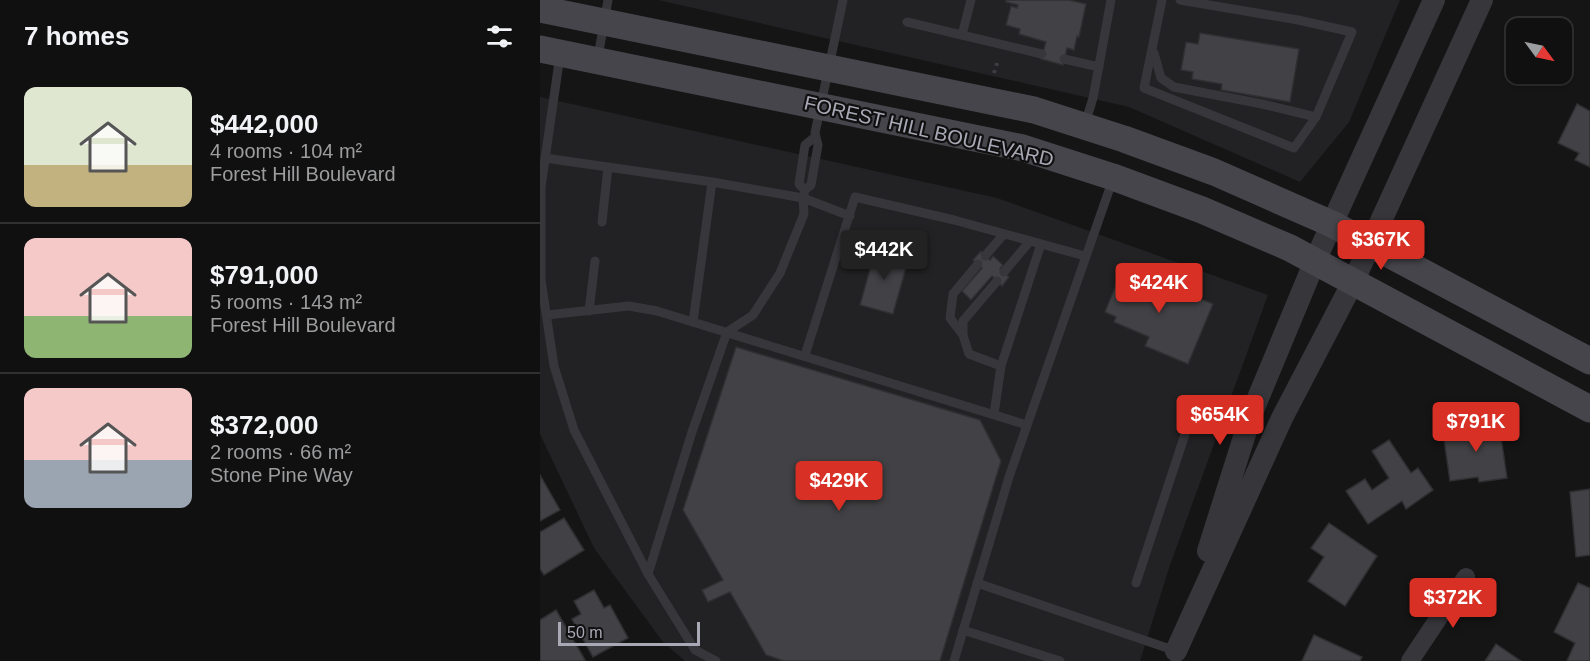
<!DOCTYPE html>
<meta charset="utf-8">
<style>
:root{--surface:#101010;--page:#191919;--text:#f1f3f6;--muted:#9c9d9f;--line:#303030;--accent:#d93025}
body{margin:0;font-family:Arial,sans-serif;background:var(--page);color:var(--text);height:100vh;display:flex;flex-direction:column;font-size:22px;white-space:nowrap}
*{box-sizing:border-box;margin:0}
p{font-size:20px;color:var(--muted)}
.icon{flex:none;width:33px;height:33px;fill:none;stroke:currentColor;stroke-width:2;stroke-linecap:round;stroke-linejoin:round}
.map{position:relative;flex:1;overflow:hidden}
.drawer{display:flex;flex-direction:column;background:var(--surface);width:540px}
.drawer>*{flex:none}
.needle{width:39px;rotate:123deg}
.fabs{position:absolute;left:966px;top:18px;display:grid;gap:12px}
.fabs a{display:grid;place-items:center;width:66px;height:66px;border-radius:12px;background:var(--surface);box-shadow:0 2px 4px #0004,0 0 0 2px var(--line);font-size:30px}
.scale{position:absolute;left:18px;bottom:15px;width:142px;box-sizing:border-box;padding-left:6px;border:3px solid #a8a9b5;border-top:0;font-size:16px;line-height:21px;white-space:nowrap;color:#a8a9b5;-webkit-text-stroke:4px #101011;paint-order:stroke}
.price{position:absolute;translate:-50% -51px;padding:0 14px;border-radius:6px;background:var(--accent);color:#fff;font-size:20px;line-height:39px;filter:drop-shadow(0 2px 3px #0008)}
.price::after{content:'';position:absolute;left:50%;top:36px;width:18px;height:14px;margin-left:-9px;background:inherit;clip-path:polygon(0 0,100% 0,50% 100%)}
.price.current{background:#222;color:#fff}
ul{padding:0;list-style:none}
li{display:flex;align-items:center;gap:18px;height:150px;padding:0 24px}
li+li{border-top:2px solid var(--line)}
li span{display:grid;place-items:center;flex:none;width:168px;height:120px;border-radius:12px;color:#555}
li>.icon{margin-inline-start:auto}
span .icon{width:72px;height:72px;fill:#fffc;stroke-width:1}
li b{font-size:26px}
h2{display:flex;justify-content:space-between;align-items:center;height:72px;padding:0 24px;font-size:26px}
main{display:flex;flex:1;min-height:0}
.map>svg:first-child{display:block}
.built{fill:#222123}
.building{fill:#424246;stroke:#302f32;stroke-width:1.5}
.lines{fill:none;stroke-linecap:round;stroke-linejoin:round}
.path{stroke:#3d3d42;stroke-width:4;stroke-dasharray:3 4.5;stroke-linecap:butt}
.service{stroke:#37363b;stroke-width:9}
.minor{stroke:#37363b;stroke-width:18}
.tertiary{stroke:#37363b;stroke-width:22}
.secondary{stroke:#45454b;stroke-width:27}
.labels{text-anchor:middle;stroke-width:4.5;stroke-linejoin:round;paint-order:stroke}
.street-label{font-size:20px;fill:#a8a9b5;stroke:#101011}
</style>
<main>
<section class="drawer">
<h2>7 homes<svg class="icon" aria-label="filters" viewBox="0 0 24 24"><path d="M4 7h16M4 17h16"/><circle cx="9" cy="7" r="2"/><circle cx="15" cy="17" r="2"/></svg></h2>
<ul>
<li><span style="background:linear-gradient(#dfe7d0 65%,#c2b280 0)"><svg class="icon" aria-label="home" viewBox="0 0 24 24"><path d="M3 11l9-7 9 7M6 9v11h12V9"/></svg></span><div><b>$442,000</b><p>4 rooms · 104 m²</p><p>Forest Hill Boulevard</p></div></li>
<li><span style="background:linear-gradient(#f6c9c9 65%,#8fb573 0)"><svg class="icon" aria-label="home" viewBox="0 0 24 24"><path d="M3 11l9-7 9 7M6 9v11h12V9"/></svg></span><div><b>$791,000</b><p>5 rooms · 143 m²</p><p>Forest Hill Boulevard</p></div></li>
<li><span style="background:linear-gradient(#f6c9c9 60%,#9aa5b1 0)"><svg class="icon" aria-label="home" viewBox="0 0 24 24"><path d="M3 11l9-7 9 7M6 9v11h12V9"/></svg></span><div><b>$372,000</b><p>2 rooms · 66 m²</p><p>Stone Pine Way</p></div></li>
</ul>
</section>
<div class="map">
<svg width="1050" height="661" viewBox="0 0 1050 661">
<rect width="100%" height="100%" fill="#151516"/>
<g class="built">
<polygon points="118,0 860,0 809,122 760,182 589,107"/>
<polygon points="0,97 457,198 728,295 629,568 600,661 145,661 123,642 54,548 0,434"/>
</g>
<g class="building">
<polygon points="466,0 529,0 546,4 539,37 537,36 534,50 527,48 523,65 501,59 506,42 479,34 480,29 466,25 471,6 477,8 478,5 466,2"/>
<polygon points="660,33 759,49 750,102 681,90 682,84 652,79 653,72 641,70 646,42 658,44"/>
<polygon points="1037,104 1050,111 1050,167 1035,160 1039,153 1018,143"/>
<polygon points="336,247 369,257 353,314 320,305"/>
<polygon points="441,251 450,260 453,256 463,265 460,269 469,277 462,286 452,276 431,300 422,291 442,268 433,260"/>
<polygon points="583,267 673,304 648,364 605,346 609,337 574,322 576,317 565,312"/>
<polygon points="196,347 440,420 461,461 400,661 244,661 226,655 190,592 168,602 162,590 183,580 143,510"/>
<polygon points="959,423 967,478 939,482 938,477 910,481 903,432"/>
<polygon points="849,440 871,473 878,468 893,490 866,509 862,501 828,524 806,491 825,479 832,490 849,478 832,451"/>
<polygon points="0,475 20,510 0,521"/>
<polygon points="1050,489 1050,555 1036,557 1030,492"/>
<polygon points="24,518 44,550 4,575 0,569 0,532"/>
<polygon points="789,523 837,556 805,606 768,581 784,557 771,548"/>
<polygon points="1038,583 1050,588 1050,661 1027,661 1035,643 1014,632"/>
<polygon points="54,590 64,608 70,605 88,638 53,657 32,619 41,614 34,601"/>
<polygon points="16,610 45,660 43,661 0,661 0,620"/>
<polygon points="774,635 822,657 820,661 762,661"/>
<polygon points="956,644 981,661 945,661"/>
</g>
<g class="lines">
<polyline class="path" points="454,73 458,60"/>
<g class="service">
<polyline points="622,0 604,88 754,148 776,117 812,32 758,20 640,0"/>
<polyline points="367,22 502,54"/>
<polyline points="422,35 431,0"/>
<polyline points="614,53 621,78 634,87 722,104 776,117"/>
<polyline points="20,55 1,187 1,280 14,366 34,430 108,574 155,650 176,661"/>
<polyline points="58,57 68,0"/>
<polyline points="524,59 559,67"/>
<polyline points="545,124 553,98 571,0"/>
<polyline points="5,158 172,182"/>
<polyline points="265,190 259,184 265,145 275,137"/>
<polyline points="62,222 68,167"/>
<polyline points="445,256 464,234"/>
<polyline points="464,272 490,241"/>
<polyline points="457,281 423,321 423,335 429,354 461,366"/>
<polyline points="49,311 55,261"/>
<polyline points="7,315 89,306 117,311 487,425"/>
<polyline points="153,322 172,182 263,198 310,216"/>
<polyline points="423,335 410,318 413,294 438,264"/>
<polyline points="265,355 315,197 414,220 545,256"/>
<polyline points="454,414 461,366 501,244"/>
<polyline points="108,574 152,432 187,332 213,315 240,273 264,214 263,198 265,190 271,185 278,145 275,133 303,0"/>
<polyline points="437,583 636,651"/>
<polyline points="596,583 654,407"/>
<polyline points="423,630 520,661"/>
<polyline points="414,661 469,477 573,179"/>
</g>
<polyline class="minor" points="870,661 926,577"/>
<g class="tertiary">
<polyline points="668,551 711,415 775,261 894,0"/>
<polyline points="636,651 742,418 814,280 942,0"/>
</g>
<g class="secondary">
<polyline points="0,9 494,110 584,139 674,172 792,224 1050,361"/>
<polyline points="0,49 483,148 573,177 662,210 750,248 1050,409"/>
</g>
</g>
<g class="labels">
<g class="street-label">
<text transform="translate(389 131) rotate(13)" y="7">FOREST HILL BOULEVARD</text>
</g>
</g>
</svg>
<div class="fabs">
<a><svg class="needle" viewBox="-14 -14 28 28"><path d="M0-13l5 13h-10z" fill="#e53935"/><path d="M0 13l5-13h-10z" fill="#9c9d9f"/></svg></a>
</div>
<div class="scale">50 m</div>
<b class="price" style="left:841px;top:271px">$367K</b>
<b class="price current" style="left:344px;top:281px">$442K</b>
<b class="price" style="left:619px;top:314px">$424K</b>
<b class="price" style="left:680px;top:446px">$654K</b>
<b class="price" style="left:936px;top:453px">$791K</b>
<b class="price" style="left:299px;top:512px">$429K</b>
<b class="price" style="left:913px;top:629px">$372K</b>
</div>
</main>
